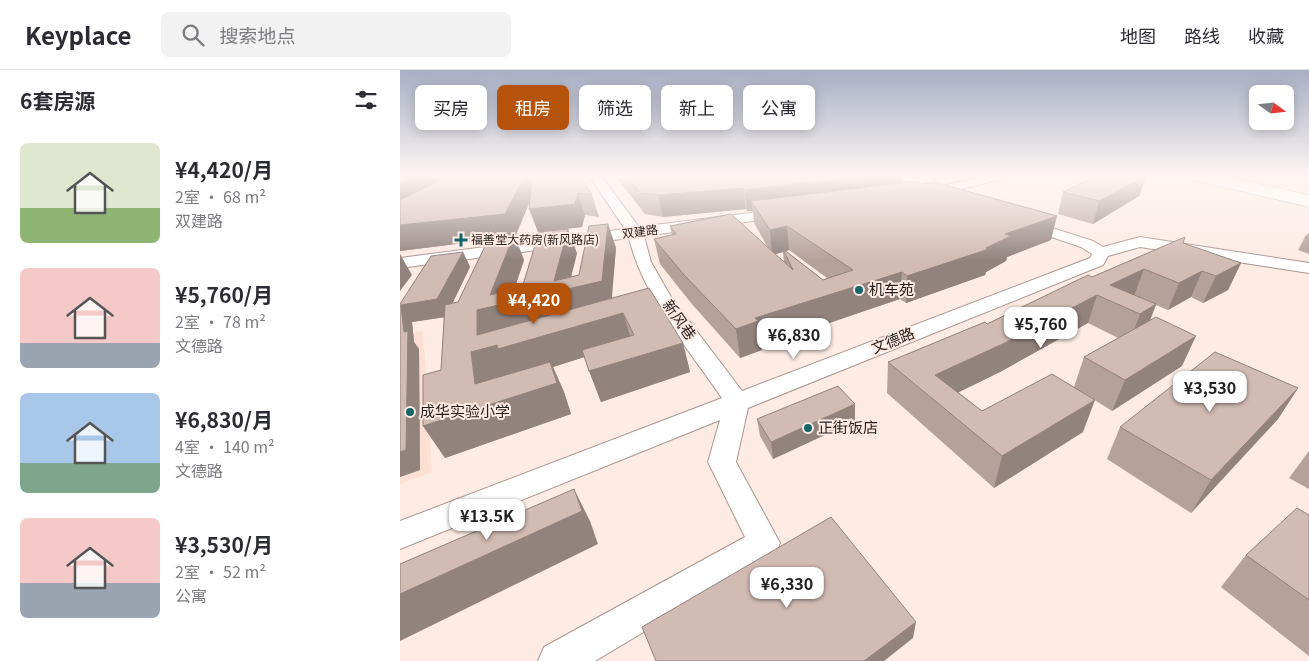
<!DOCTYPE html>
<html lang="zh">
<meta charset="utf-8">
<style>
:root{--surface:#fff;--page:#f2f2f3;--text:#2b2b33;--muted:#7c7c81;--line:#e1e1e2;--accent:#b45309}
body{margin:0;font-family:Georgia,"Noto Sans SC",serif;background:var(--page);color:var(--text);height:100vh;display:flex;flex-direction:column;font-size:19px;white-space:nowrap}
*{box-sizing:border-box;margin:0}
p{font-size:16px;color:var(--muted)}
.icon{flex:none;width:28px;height:28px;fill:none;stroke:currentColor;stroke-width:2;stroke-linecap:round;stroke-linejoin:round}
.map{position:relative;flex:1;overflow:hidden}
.drawer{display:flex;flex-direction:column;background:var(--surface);width:400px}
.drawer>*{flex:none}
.top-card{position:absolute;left:15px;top:15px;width:475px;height:45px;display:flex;gap:10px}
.needle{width:32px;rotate:105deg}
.fabs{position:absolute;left:849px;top:15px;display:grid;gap:10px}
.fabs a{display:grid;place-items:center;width:45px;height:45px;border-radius:8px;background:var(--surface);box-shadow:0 2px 12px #0003;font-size:25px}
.price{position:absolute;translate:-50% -42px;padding:0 11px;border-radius:10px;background:#fff;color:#222;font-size:16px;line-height:32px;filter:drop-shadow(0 1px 2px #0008)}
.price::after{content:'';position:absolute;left:50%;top:30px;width:15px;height:11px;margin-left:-8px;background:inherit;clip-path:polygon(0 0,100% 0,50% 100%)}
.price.selected{background:var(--accent);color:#fff}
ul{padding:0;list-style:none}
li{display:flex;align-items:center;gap:15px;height:125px;padding:0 20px}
li span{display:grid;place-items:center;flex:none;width:140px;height:100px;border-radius:8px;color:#555}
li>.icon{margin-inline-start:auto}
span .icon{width:60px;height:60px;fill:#fffc;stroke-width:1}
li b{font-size:21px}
h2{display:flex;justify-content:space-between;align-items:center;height:60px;padding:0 20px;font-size:21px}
.tag{padding:0 18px;border-radius:8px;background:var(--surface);box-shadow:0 2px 12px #0003;font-size:18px;line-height:45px}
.tag.selected{background:var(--accent);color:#fff}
header{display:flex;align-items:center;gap:30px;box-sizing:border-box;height:70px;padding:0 25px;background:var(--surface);border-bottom:1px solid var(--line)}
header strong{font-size:24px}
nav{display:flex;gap:28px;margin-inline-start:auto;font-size:18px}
.search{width:350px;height:45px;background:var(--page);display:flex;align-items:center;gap:12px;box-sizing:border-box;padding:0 18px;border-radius:8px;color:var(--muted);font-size:19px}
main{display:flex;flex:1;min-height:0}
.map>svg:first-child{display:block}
.built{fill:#fddfd3}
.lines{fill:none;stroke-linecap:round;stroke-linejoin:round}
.minor-casing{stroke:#aa958d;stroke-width:2}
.major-casing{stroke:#aa958d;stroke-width:1}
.highway-casing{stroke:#aa958d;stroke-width:1}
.minor{fill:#fff;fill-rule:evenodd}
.major{fill:#fff;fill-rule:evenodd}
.highway{fill:#fff;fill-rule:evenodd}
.wall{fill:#b4a19a;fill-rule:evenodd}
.shaded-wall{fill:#92837d}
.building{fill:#d1bbb3;stroke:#92837d}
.poi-dot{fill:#166568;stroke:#fdebe4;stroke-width:2}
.labels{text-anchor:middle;stroke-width:4;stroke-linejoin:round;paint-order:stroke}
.far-street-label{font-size:12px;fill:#241d19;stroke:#fdebe4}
.far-poi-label{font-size:12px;fill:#241d19;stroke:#fdebe4;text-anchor:start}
.poi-label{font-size:15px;fill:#241d19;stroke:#fdebe4;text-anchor:start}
.street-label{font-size:15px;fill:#241d19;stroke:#fdebe4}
</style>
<header>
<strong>Keyplace</strong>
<div class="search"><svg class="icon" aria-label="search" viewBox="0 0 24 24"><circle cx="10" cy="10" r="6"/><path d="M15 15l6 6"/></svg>搜索地点</div>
<nav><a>地图</a><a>路线</a><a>收藏</a></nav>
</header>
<main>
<section class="drawer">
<h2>6套房源<svg class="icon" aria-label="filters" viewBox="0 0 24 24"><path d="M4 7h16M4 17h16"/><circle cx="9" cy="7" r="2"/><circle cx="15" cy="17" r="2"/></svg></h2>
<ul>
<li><span style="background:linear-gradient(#dfe7d0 65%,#8fb573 0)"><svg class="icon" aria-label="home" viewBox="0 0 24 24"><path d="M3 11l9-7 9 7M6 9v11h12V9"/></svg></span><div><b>¥4,420/月</b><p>2室 · 68 m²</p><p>双建路</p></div></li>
<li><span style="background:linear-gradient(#f6c9c9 75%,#9aa5b1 0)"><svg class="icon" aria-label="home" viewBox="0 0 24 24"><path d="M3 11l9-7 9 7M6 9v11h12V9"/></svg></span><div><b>¥5,760/月</b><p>2室 · 78 m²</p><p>文德路</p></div></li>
<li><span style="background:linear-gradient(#a9c7e8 70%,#7fa58c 0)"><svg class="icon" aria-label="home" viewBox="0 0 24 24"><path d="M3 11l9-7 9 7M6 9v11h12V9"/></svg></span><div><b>¥6,830/月</b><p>4室 · 140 m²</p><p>文德路</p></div></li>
<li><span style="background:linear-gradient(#f6c9c9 65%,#9aa5b1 0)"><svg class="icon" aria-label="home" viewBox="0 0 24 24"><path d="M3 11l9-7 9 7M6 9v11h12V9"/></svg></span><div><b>¥3,530/月</b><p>2室 · 52 m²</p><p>公寓</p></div></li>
</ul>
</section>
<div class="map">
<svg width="909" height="591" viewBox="0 0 909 591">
<rect width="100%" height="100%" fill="#fdebe4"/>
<polygon class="built" points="23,261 32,402 0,414 0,265"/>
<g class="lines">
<defs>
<g id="minor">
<path d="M 190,107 L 202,107 L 239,157 L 382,139 L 387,140 L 389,143 L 387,146 L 382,147 L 244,166 L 251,192 L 271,227 L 342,321 L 690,188 L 692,184 L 681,177 L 619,156 L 617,153 L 624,149 L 693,171 L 703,177 L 740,167 L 909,193 L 909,203 L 740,177 L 708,186 L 703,195 L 348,338 L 336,392 L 380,473 L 376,483 L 195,591 L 138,591 L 144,577 L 345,467 L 308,392 L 320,350 L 0,479 L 0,451 L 322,328 C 288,278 243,227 229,168 L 0,198 L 0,188 L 225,159 Z"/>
<path d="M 497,107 C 509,107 526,107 533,118 L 582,107 L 603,107 L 601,109 L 541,124 L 544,127 L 538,131 L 520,127 L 519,124 L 522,121 L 521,118 Z"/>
</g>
<polygon id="major" points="791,107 817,107 909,127 909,137 793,110"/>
<polygon id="highway" points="802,107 828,107 909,125 909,135 804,110"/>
</defs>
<use href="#minor" class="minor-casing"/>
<use href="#major" class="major-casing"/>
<use href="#highway" class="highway-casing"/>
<use href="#minor" class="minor"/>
<use href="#major" class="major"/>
<use href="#highway" class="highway"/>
</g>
<g class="wall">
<polygon points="0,107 180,107 192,125 199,147 185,145 182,157 138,162 129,133 115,167 124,190 114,220 122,218 177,183 171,207 179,205 208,154 216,178 211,229 283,273 290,302 201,332 184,287 153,297 164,322 171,344 45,388 23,356 41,300 44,247 12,252 14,272 19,279 20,400 0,407 0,234 63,182 70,197 52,233 58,232 88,170 0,181"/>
<path d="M 216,107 L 503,107 L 502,112 L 522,114 L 651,170 L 607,187 L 606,191 L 586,202 L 585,205 L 506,233 L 500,229 L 469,239 L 362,276 L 362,280 L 340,288 L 291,233 L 260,194 L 254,169 L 272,165 L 270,156 L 368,178 L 354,153 L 353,141 L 347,141 L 346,139 L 263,147 L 245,144 ZM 389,180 L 427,208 L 423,210 L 386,181 ZM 383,182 L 384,192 L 375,184 Z"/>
<polygon points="523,107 548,107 534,111"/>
<polygon points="690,107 746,107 739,126 693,154 658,144 663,122 690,108"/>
<polygon points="909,164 909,184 898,180 905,167"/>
<path d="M 783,173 L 841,193 L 828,220 L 803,233 L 791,227 L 768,240 L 756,235 L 750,251 L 782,296 L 712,341 L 679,320 L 683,362 L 594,418 L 487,323 L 488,292 L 587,254 L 692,207 ZM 688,253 L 718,268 L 684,287 L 674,317 L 582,341 L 558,322 L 600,302 Z"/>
<polygon points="898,318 878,349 791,443 707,389 720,357"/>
<polygon points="357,349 455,351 373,389 360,366"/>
<polygon points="909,381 909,419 889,408"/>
<polygon points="909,445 909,586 821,517 846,485"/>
</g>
<g class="shaded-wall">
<polygon points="10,107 50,107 0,142 0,113"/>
<polygon points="124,107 132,107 136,117 115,167 124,190 110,232 154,211 168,159 177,183 168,219 202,211 208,154 216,178 211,239 223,243 232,272 153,297 164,322 171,344 45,388 23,356 75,314 71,282 77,265 77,240 90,225 113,167 0,181 0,155"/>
<polygon points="459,107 503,107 502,122 351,131 353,141 347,141 345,120"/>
<polygon points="535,107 548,107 534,111"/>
<polygon points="744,107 746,107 739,126 693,154 699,131"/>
<polygon points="343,118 346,139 263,147 258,125"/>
<polygon points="178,123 185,145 182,157 138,162 129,139"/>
<polygon points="657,146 651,170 607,187 606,191 586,202 585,205 506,233 507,206 586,178 605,164"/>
<polygon points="387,156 389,180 384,182 383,179 383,182 372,185 370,160"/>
<polygon points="63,182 70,197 46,247 12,252 14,272 19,279 20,400 0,407 0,382 4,262 1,235"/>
<polygon points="0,184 12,205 0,221"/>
<polygon points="841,193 828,220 803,233 816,206"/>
<polygon points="744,199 734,226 710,215"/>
<polygon points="802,201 791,227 768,240 779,213"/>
<polygon points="502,202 500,229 362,276 362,280 340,288 336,259 355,248"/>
<polygon points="697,225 688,253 600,302 537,333 535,305"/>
<polygon points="756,234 745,263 729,273 740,244"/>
<polygon points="796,266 782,296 712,341 725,310"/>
<polygon points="283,273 290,302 201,332 189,301"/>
<polygon points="898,318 878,349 791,443 811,410"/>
<polygon points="695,330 683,362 594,418 602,386"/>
<polygon points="455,334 455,351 373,389 371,372"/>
<polygon points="174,419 190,451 198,474 0,571 0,524"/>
<polygon points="516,552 513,568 484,591 464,591"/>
</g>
<g class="building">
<polygon points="0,107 10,107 0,113"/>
<polygon points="47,107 124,107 105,144 0,155 0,130"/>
<polygon points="132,107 180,107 192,125 178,123 175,134 129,139"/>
<polygon points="227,107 459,107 345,120 343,118 258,125 240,123"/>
<polygon points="694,107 744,107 699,131 663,122"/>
<polygon points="517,111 522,114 534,112 657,146 605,164 611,166 586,178 589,179 507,206 502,202 470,212 355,248 358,251 336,259 285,206 254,169 276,164 270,156 331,144 393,200 383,179 423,210 453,200 387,156 370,160 351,131"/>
<polygon points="208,154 202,211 77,240 77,265 249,218 283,273 189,301 182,280 234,265 223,243 98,279 97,275 71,282 75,314 150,292 157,313 23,356 23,305 41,300 45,235 58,232 89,168 114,165 90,225 122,218 139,162 168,159 154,211 179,205 189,156"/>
<polygon points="909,164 909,168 905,167"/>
<polygon points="785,167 783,173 841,193 816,206 802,201 779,213 744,199 710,215 756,234 740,244 697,225 607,272 535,305 582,341 652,304 695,330 602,386 488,292 585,252 587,254 688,205 692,207"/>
<polygon points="63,182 37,229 1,235 4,262 8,261 6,380 0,382 0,234 31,186"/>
<polygon points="756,247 796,266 725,310 684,287"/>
<polygon points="815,282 898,318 811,410 720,357"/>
<polygon points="438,316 455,334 371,372 357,349"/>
<polygon points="174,419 182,441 0,524 0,494"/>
<polygon points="897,438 909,445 909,530 846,485"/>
<polygon points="431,447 516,552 464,591 256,591 242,557"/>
</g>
<linearGradient id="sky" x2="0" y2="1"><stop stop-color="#a8afc4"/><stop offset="0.56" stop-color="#fef6f3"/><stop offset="1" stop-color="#fef6f3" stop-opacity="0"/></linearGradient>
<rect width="909" height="190" fill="url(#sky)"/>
<g class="poi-dot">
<path d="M58.5 162.5h5v5h5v5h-5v5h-5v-5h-5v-5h5z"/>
<circle cx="459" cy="220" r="5"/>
<circle cx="10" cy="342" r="5"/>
<circle cx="408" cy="358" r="5"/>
</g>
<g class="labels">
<g class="far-street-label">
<text transform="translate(240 162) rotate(-7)" y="4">双建路</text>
</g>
<g class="far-poi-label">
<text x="71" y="174">福善堂大药房(新风路店)</text>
</g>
<g class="poi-label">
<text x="469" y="225">机车苑</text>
<text x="20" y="347">成华实验小学</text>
<text x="418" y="363">正街饭店</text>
</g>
<g class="street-label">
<text transform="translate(279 250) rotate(55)" y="5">新风巷</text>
<text transform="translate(493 271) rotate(-22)" y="5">文德路</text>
</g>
</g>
</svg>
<div class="fabs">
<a><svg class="needle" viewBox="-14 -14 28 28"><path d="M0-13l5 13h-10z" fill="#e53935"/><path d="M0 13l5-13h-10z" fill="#7c7c81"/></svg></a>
</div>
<b class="price selected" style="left:134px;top:255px">¥4,420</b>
<b class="price" style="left:641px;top:279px">¥5,760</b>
<b class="price" style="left:394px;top:290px">¥6,830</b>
<b class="price" style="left:810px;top:343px">¥3,530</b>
<b class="price" style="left:87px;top:471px">¥13.5K</b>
<b class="price" style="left:387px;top:539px">¥6,330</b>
<div class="top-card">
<a class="tag">买房</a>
<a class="tag selected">租房</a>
<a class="tag">筛选</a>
<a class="tag">新上</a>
<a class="tag">公寓</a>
</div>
</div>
</main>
